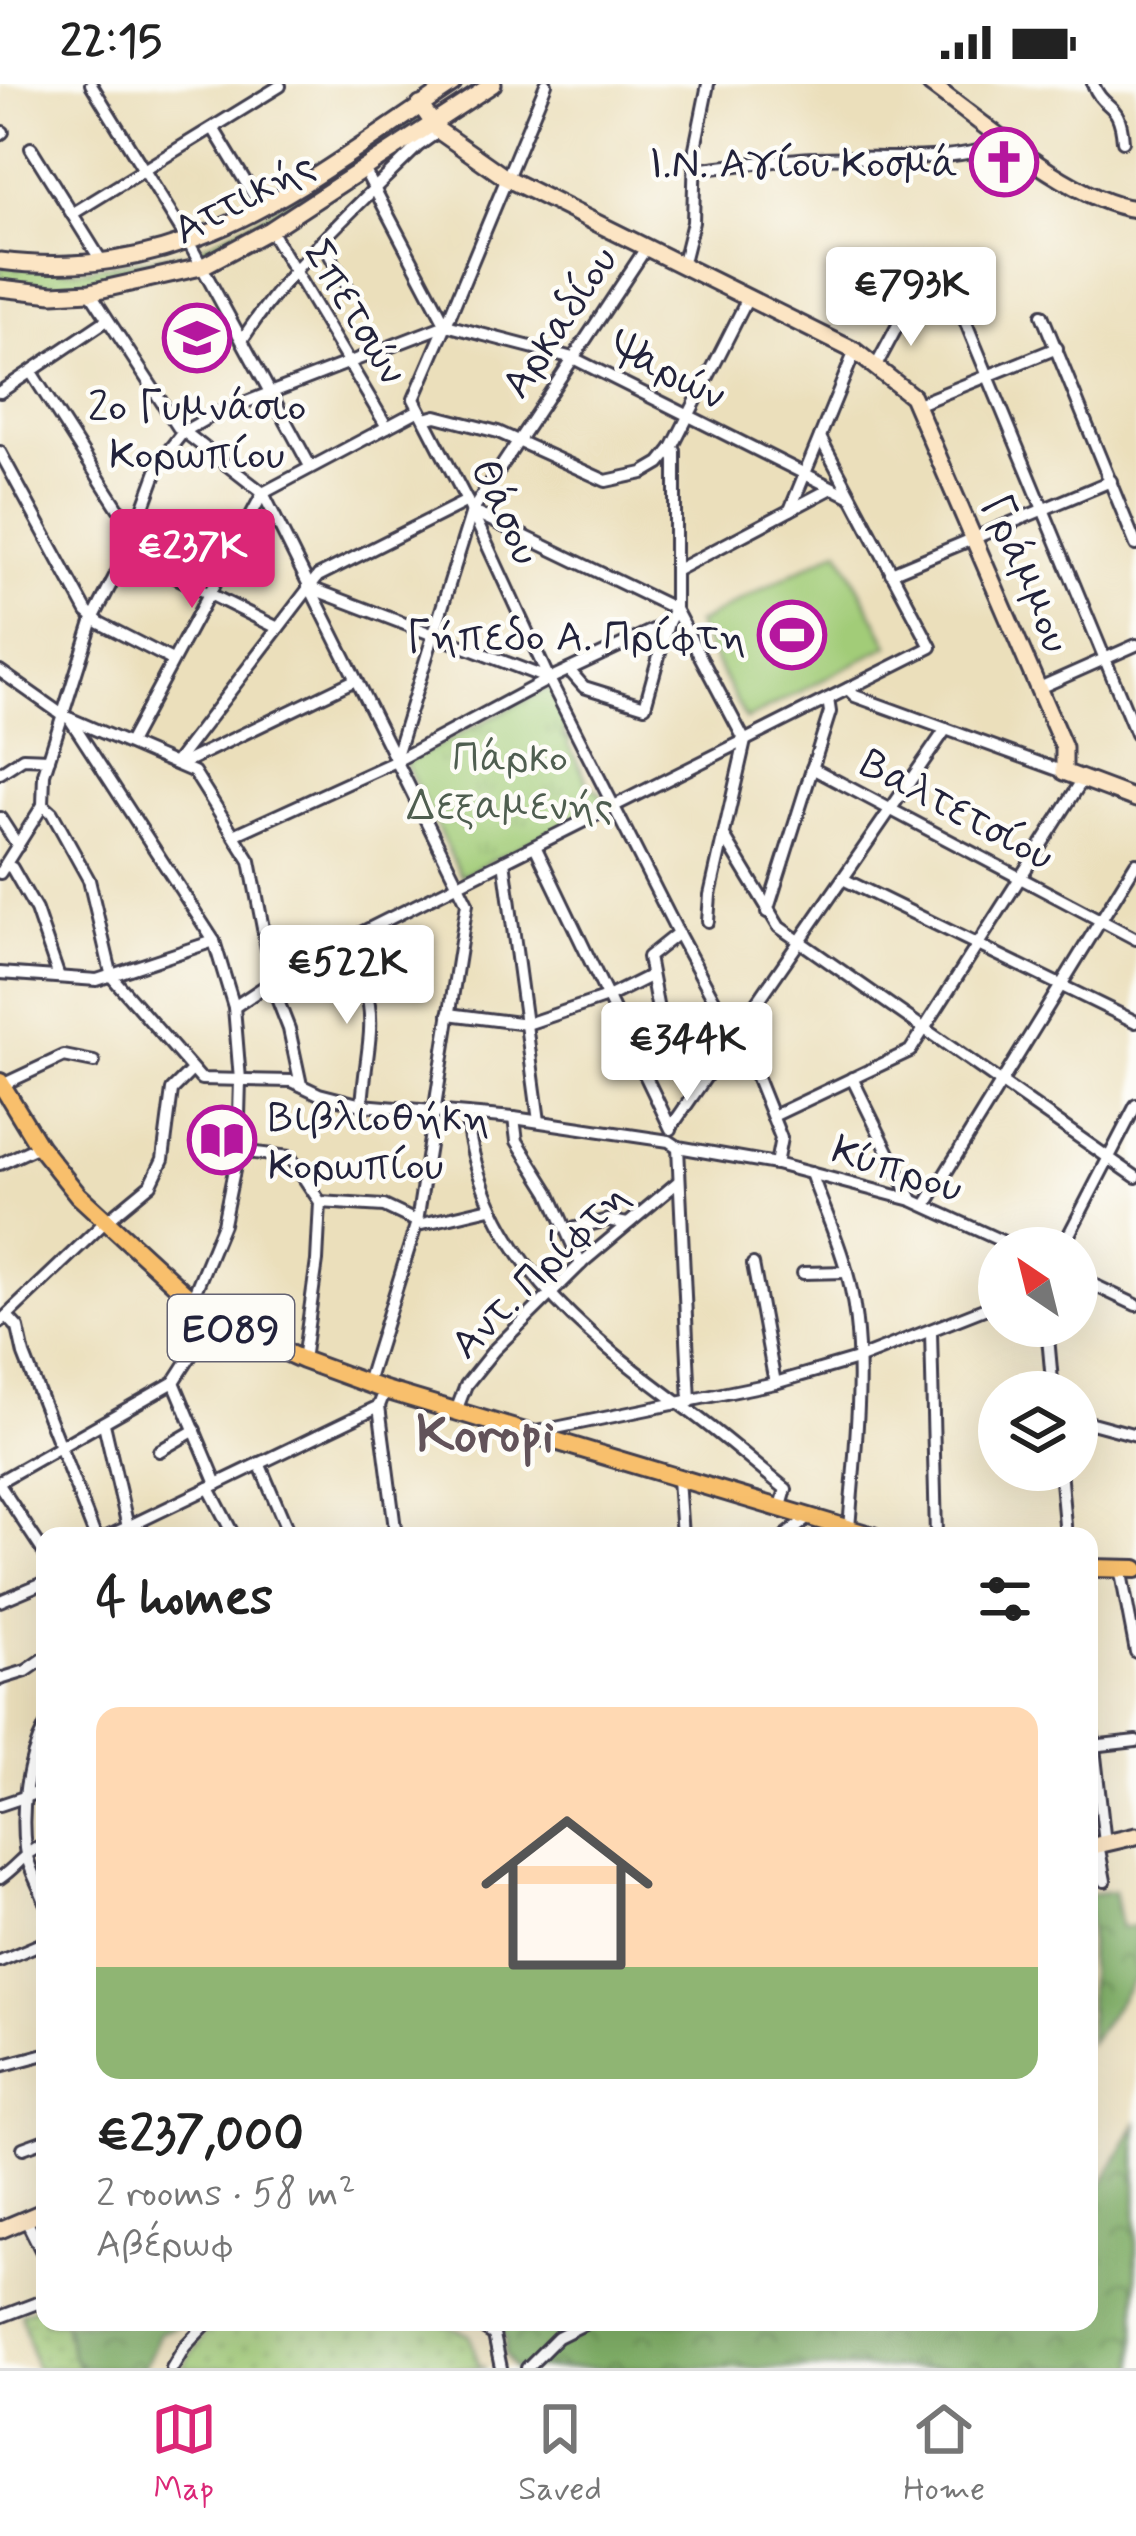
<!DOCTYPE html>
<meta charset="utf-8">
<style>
:root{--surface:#fff;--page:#f6f6f6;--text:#222;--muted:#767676;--line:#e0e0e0;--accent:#db2777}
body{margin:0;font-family:Mynerve,sans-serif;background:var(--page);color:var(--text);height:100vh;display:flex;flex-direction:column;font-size:45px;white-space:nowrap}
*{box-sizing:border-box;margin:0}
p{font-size:39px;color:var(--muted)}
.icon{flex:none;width:66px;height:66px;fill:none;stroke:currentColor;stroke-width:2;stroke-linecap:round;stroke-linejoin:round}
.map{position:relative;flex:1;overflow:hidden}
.drawer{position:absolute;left:36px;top:1443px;width:1062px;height:804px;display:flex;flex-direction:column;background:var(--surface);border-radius:24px;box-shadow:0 12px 48px #0002}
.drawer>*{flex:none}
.needle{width:78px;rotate:325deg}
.controls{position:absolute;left:978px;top:1143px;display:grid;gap:24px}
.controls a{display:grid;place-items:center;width:120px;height:120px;border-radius:50%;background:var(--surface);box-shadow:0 12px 48px #0002;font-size:60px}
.price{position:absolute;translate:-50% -102px;padding:0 27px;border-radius:12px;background:#fff;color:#222;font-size:39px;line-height:78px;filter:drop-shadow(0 3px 6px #0008)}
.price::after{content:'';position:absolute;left:50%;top:72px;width:36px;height:27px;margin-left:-18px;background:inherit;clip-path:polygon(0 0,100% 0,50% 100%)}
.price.current{background:var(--accent);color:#fff}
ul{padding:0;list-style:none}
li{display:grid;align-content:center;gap:24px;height:636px;padding:0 60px}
li span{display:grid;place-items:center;height:372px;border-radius:24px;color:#555}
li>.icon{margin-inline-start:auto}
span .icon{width:216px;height:216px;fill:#fffc;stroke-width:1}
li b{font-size:51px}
h2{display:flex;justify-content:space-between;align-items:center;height:144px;padding:0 60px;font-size:51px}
.status{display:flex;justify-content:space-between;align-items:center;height:84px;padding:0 60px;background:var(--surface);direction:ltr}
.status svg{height:33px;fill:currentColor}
.menu{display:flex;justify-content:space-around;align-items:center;height:168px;border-top:3px solid var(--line);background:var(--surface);font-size:33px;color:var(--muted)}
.menu a{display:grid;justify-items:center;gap:6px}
.menu .current{color:var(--accent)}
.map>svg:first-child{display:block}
.grass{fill:url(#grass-dots);stroke:#62775a;stroke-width:3}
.forest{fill:url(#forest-crowns);stroke:#526952;stroke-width:3}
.park{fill:url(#park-tufts);stroke:#62775a;stroke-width:3}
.pitch{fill:#a2cc78;stroke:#62775a;stroke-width:3}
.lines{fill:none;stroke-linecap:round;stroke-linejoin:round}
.street-casing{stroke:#403e4e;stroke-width:16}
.secondary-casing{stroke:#403e4e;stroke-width:21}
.primary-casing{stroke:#403e4e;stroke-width:22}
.street{stroke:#fff;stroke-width:10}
.secondary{stroke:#fce5c4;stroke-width:15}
.primary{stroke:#f8bf6c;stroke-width:16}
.labels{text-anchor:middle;stroke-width:9;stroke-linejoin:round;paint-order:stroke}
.shield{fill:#fdfcf7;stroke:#646373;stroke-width:3}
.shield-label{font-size:39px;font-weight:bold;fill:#22223b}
.poi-label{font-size:42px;fill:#22223b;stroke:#fdfcf7;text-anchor:end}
.street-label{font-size:42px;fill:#22223b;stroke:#fdfcf7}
.park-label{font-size:42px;fill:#4f5e50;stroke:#fdfcf7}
.district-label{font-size:54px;font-weight:bold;fill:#62535a;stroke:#fdfcf7}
</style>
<div class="status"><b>22:15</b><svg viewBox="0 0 49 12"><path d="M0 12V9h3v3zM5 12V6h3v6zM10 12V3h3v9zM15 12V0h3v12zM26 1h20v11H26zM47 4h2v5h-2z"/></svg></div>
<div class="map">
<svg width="1136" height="2284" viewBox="0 0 1136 2284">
<defs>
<pattern id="grass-dots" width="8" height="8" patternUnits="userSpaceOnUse" patternTransform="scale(3)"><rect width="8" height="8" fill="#a2cc78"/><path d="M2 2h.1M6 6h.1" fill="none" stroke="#8baf69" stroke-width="1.8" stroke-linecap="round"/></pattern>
<pattern id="forest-crowns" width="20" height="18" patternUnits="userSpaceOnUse" patternTransform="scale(3)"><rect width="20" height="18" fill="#81b068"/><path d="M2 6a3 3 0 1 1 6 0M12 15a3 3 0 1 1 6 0" fill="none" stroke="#698f57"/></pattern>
<pattern id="park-tufts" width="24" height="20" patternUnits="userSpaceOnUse" patternTransform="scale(3)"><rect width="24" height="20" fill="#a2cc78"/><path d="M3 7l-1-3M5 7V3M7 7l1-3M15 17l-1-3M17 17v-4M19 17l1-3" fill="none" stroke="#8baf69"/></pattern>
</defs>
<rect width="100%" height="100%" fill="#fdfcf7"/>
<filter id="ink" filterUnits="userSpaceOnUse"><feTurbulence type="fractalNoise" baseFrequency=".00833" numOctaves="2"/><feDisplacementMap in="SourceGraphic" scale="24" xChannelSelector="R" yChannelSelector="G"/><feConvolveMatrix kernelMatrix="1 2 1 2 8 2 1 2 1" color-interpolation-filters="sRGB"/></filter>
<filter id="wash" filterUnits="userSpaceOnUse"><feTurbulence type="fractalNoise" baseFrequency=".004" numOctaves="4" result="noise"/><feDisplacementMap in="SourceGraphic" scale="48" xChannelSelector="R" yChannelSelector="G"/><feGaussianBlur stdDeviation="2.7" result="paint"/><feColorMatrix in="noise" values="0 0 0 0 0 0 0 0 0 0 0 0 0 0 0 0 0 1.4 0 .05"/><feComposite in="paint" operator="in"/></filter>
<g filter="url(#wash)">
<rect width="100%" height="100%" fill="#ebdfbb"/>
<g class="grass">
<polygon points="419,31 423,39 269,144 206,177 200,167 202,162 262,132"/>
<path d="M 180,170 L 185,172 L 185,182 C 119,196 68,206 0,200 L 0,182 L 79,186 Z"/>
<polygon points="45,2220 45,2238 64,2238 73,2273 80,2284 35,2284 21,2229"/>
<polygon points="220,2238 439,2238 470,2251 478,2281 486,2284 182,2284 206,2248"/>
</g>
<g class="forest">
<polygon points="1114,1807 1121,1844 1136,1842 1136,1893 1089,1960 1089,1810"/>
<polygon points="1136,2040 1136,2284 514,2284 504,2269 506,2255 499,2238 1089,2238 1089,2111 1098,2108"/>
<polygon points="64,2238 187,2238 160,2249 144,2284 80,2284 73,2273"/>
</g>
<polygon class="park" points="550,603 568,641 563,653 570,655 568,660 591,704 598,706 605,720 461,792 405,679"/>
<polygon class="pitch" points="839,465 889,561 746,636 696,540"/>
</g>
<g filter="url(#ink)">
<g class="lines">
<defs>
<g id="street">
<polyline points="91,0 189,159 310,382"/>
<path d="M 1093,0 C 1104,28 1120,15 1123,57"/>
<polyline points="213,44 262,125"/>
<polyline points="0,50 3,48"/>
<polyline points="31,64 102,178"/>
<polyline points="364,85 446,241 414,315 467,417 549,595 678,849 648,873 661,942 648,991"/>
<path d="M 695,86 C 735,81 776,76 816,74 C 885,71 942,82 1009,58"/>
<polyline points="72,130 280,2"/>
<polyline points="270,146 387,343"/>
<polyline points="322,157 348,204"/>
<polyline points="682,182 693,138 695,64 708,0"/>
<polyline points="947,193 1136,650"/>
<polyline points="90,208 178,343 263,409 467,819 417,1138 367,1299"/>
<polyline points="1042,231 1136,461"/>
<polyline points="446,241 573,274 849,412"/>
<path d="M 242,256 C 290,182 355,124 418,62 L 439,47"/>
<polyline points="876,282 906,226"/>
<polyline points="31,288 118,424 128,433 139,438"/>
<polyline points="0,308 107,236"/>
<polyline points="918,320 1057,264"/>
<polyline points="425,335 436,332 498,348 606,397 643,389 660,379 672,364 747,216"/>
<polyline points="672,364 675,367 675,525 745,657 710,811 708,837"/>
<polyline points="0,368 87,528 100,539 172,576"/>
<polyline points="790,426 855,267"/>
<polyline points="472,427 675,525"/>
<polyline points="127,469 278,544"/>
<polyline points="675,487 832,404"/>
<polyline points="891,489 1111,397"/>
<polyline points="308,503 549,595"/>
<polyline points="569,586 584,603 645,622 668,539"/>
<polyline points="0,587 64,632 194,688 250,777 267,865 280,892"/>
<polyline points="1039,604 1136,561"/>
<polyline points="848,605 855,612 1064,688"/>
<polyline points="70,635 214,857 234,923 240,996 238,1067 223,1140 192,1215"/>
<polyline points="129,659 263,409 419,326"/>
<polyline points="176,678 318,492 467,417"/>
<polyline points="394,678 472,427 646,164"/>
<polyline points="181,680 355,596"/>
<polyline points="812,684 1136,855"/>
<polyline points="0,689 23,674 49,675"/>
<polyline points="43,721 52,729 89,796 112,893 201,995 292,997 319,1010 362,1021 514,1034 669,1057 678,1063 776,1080 912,1116 1017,1164"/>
<polyline points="0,734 18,762"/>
<polyline points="234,751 394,678 549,595 668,539 675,525"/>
<polyline points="724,752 779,843 1136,1093"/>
<polyline points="535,762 671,1045"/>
<polyline points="504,777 539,1037"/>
<polyline points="6,781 12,784 36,826 59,893"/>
<polyline points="0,789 43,721 44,690 93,535 127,469 161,376 183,348 213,331 446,241 546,0"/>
<polyline points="843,795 1136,938"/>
<polyline points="767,828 830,628 828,615"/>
<polyline points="678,849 733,951"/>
<path d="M 341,860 C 386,923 367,949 362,1021"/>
<polyline points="0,889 97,896 214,857"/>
<polyline points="271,899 289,945 301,1001"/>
<polyline points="234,923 297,881 931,563 820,353"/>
<polyline points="449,930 527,940 610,912 650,892"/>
<polyline points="757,994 781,1054 776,1080"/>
<polyline points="852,994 912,1116"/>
<polyline points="2,1001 64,972 94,978"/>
<path d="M 466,1031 C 484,1172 579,1245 685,1324 C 720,1349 752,1378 786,1405 L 780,1426"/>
<polyline points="773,1032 910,967 1083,695"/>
<polyline points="514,1034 517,1057 549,1108 581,1180"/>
<polyline points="672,1042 946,645"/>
<polyline points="678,1063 690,1318"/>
<polyline points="238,1067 290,1073 320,1118 317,1177 303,1276"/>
<polyline points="0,1080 39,1062"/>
<path d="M 811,1089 C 822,1121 837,1152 846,1185 C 869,1266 855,1362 849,1445"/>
<polyline points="320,1118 384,1122 422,1140 490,1124"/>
<polyline points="926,1121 1136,779"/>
<polyline points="568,1146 608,1136 627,1140"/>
<polyline points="1062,1164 1136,1021"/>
<polyline points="753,1180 775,1299"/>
<polyline points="803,1189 847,1188"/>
<polyline points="1077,1193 1136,1221"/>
<polyline points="7,1232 18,1244 24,1271 95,1452"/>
<polyline points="0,1238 105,1138 151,1100 163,1075 172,1006 191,987"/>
<polyline points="1047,1242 1053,1308"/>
<polyline points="931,1248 936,1452"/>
<polyline points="174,1298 217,1400"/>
<polyline points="379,1322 396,1452"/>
<polyline points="456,1327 466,1301 494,1266 585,1176 678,1098"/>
<polyline points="1077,1335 1136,1351"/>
<polyline points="104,1340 128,1443"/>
<polyline points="536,1348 775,1299 857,1275 999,1219"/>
<polyline points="159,1367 195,1346"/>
<polyline points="259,1379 290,1452"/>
<polyline points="1060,1386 1066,1452"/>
<polyline points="678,1395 682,1452"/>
<polyline points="0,1397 174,1298 214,1236"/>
<polyline points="0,1402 45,1470"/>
<polyline points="209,1404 234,1452"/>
<polyline points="109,1452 379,1322 385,1306"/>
<polyline points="785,1452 808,1434"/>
<polyline points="1120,1484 1136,1568"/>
<polyline points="0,1517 45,1498"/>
<polyline points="0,1595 26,1587 45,1574"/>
<polyline points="1089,1620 1105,1759"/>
<path d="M 45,1643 C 27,1677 20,1725 25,1764 C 27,1781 39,1801 45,1818"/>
<polyline points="1092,1662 1136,1657"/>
<polyline points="0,1721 45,1706"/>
<polyline points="1098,1760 1105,1797"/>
<path d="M 0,1794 C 18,1782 24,1768 45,1760"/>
<polyline points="0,1877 45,1858"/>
<polyline points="0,1982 45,1970"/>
<polyline points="23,2064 45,2056"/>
<polyline points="26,2136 45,2174"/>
<polyline points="0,2233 45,2216"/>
<polyline points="474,2238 494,2251 501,2284"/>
<polyline points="172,2284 185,2262 208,2238"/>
<polyline points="527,2284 558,2253 588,2238"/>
</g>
<g id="secondary">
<path d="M 930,0 C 982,38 1073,118 1136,125"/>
<polyline points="420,21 439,47 506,94 855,267 912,312 1064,664 1064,688 1136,715"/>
<path d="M 0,177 C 189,201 306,97 453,0"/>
<polyline points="0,204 53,210 90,208 201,183 270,146 493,0"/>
<polyline points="1089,1763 1136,1752"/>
<polyline points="0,2146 45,2127"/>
</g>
<g id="primary">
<polyline points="0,998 39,1062 78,1111 214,1236 303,1276 385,1306 873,1452"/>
<polyline points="1089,1484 1136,1485"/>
</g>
</defs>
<use href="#street" class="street-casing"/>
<use href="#secondary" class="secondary-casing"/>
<use href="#primary" class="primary-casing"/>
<use href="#street" class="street"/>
<use href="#secondary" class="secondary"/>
<use href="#primary" class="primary"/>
</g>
</g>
<defs>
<symbol id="church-ring" viewBox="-11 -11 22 22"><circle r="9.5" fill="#fdfcf7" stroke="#b5179e" stroke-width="1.5"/><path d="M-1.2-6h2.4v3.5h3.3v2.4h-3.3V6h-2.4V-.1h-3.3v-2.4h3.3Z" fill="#b5179e"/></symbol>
<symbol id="school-ring" viewBox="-11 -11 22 22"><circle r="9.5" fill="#fdfcf7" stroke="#b5179e" stroke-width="1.5"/><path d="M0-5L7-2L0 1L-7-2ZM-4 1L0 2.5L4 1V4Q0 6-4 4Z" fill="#b5179e"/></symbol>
<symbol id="stadium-ring" viewBox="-11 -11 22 22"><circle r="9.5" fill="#fdfcf7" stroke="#b5179e" stroke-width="1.5"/><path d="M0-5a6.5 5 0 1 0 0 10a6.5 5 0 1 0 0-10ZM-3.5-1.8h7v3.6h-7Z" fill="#b5179e"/></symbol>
<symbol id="library-ring" viewBox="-11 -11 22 22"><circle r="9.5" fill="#fdfcf7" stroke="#b5179e" stroke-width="1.5"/><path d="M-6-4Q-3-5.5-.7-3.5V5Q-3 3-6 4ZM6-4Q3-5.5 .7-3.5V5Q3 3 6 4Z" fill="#b5179e"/></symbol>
</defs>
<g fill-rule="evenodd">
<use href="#church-ring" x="966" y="40" width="76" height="76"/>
<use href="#school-ring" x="159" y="216" width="76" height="76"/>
<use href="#stadium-ring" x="754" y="513" width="76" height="76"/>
<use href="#library-ring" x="184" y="1018" width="76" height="76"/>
</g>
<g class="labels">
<rect class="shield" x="168" y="1211" width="126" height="66" rx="9"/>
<g class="shield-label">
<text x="231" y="1258">ΕΟ89</text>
</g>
<g class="poi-label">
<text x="958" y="93">Ι.Ν. Αγίου Κοσμά</text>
<text x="197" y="336" text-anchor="middle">2ο Γυμνάσιο<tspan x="197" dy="48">Κορωπίου</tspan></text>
<text x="746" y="566">Γήπεδο Α. Πρίφτη</text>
<text x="268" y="1047" text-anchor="start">Βιβλιοθήκη<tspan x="268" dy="48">Κορωπίου</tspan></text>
</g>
<g class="street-label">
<text transform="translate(243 112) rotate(-28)" y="15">Αττικής</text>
<text transform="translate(357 227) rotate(59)" y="15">Σπετσών</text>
<text transform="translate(558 237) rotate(-56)" y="15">Αρκαδίου</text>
<text transform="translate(669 285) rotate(27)" y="15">Ψαρών</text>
<text transform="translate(507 427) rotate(65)" y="15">Θάσου</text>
<text transform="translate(1028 489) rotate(67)" y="15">Γράμμου</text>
<text transform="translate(958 724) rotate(28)" y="15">Βαλτετσίου</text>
<text transform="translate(898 1083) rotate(18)" y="15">Κύπρου</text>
<text transform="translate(538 1185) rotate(-45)" y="15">Αντ. Πρίφτη</text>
</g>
<g class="park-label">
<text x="510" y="687">Πάρκο<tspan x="510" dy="48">Δεξαμενής</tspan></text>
</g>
<g class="district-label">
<text x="485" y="1367">Koropi</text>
</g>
</g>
</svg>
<div class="controls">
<a><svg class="needle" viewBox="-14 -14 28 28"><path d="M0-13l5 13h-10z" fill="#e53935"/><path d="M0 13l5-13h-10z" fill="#767676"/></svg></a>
<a><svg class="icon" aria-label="layers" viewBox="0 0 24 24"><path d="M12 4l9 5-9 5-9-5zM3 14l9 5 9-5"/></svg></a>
</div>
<b class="price" style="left:911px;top:265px">€793K</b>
<b class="price current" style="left:192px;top:527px">€237K</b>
<b class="price" style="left:347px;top:943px">€522K</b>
<b class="price" style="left:687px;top:1020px">€344K</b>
<section class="drawer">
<h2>4 homes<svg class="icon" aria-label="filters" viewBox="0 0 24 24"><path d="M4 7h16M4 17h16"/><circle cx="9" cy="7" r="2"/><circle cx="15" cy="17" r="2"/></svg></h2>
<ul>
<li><span style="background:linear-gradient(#ffd9b3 70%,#8fb573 0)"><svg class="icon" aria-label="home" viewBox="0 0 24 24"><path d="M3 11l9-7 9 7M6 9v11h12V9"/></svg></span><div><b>€237,000</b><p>2 rooms · 58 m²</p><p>Αβέρωφ</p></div></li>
</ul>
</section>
</div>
<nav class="menu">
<a class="current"><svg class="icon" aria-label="map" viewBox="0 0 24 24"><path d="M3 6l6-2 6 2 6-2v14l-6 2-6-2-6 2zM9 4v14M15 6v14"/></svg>Map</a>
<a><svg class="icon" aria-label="saved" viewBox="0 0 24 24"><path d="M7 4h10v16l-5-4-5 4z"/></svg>Saved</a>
<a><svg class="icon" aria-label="home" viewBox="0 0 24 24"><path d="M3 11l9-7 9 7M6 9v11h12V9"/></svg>Home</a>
</nav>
